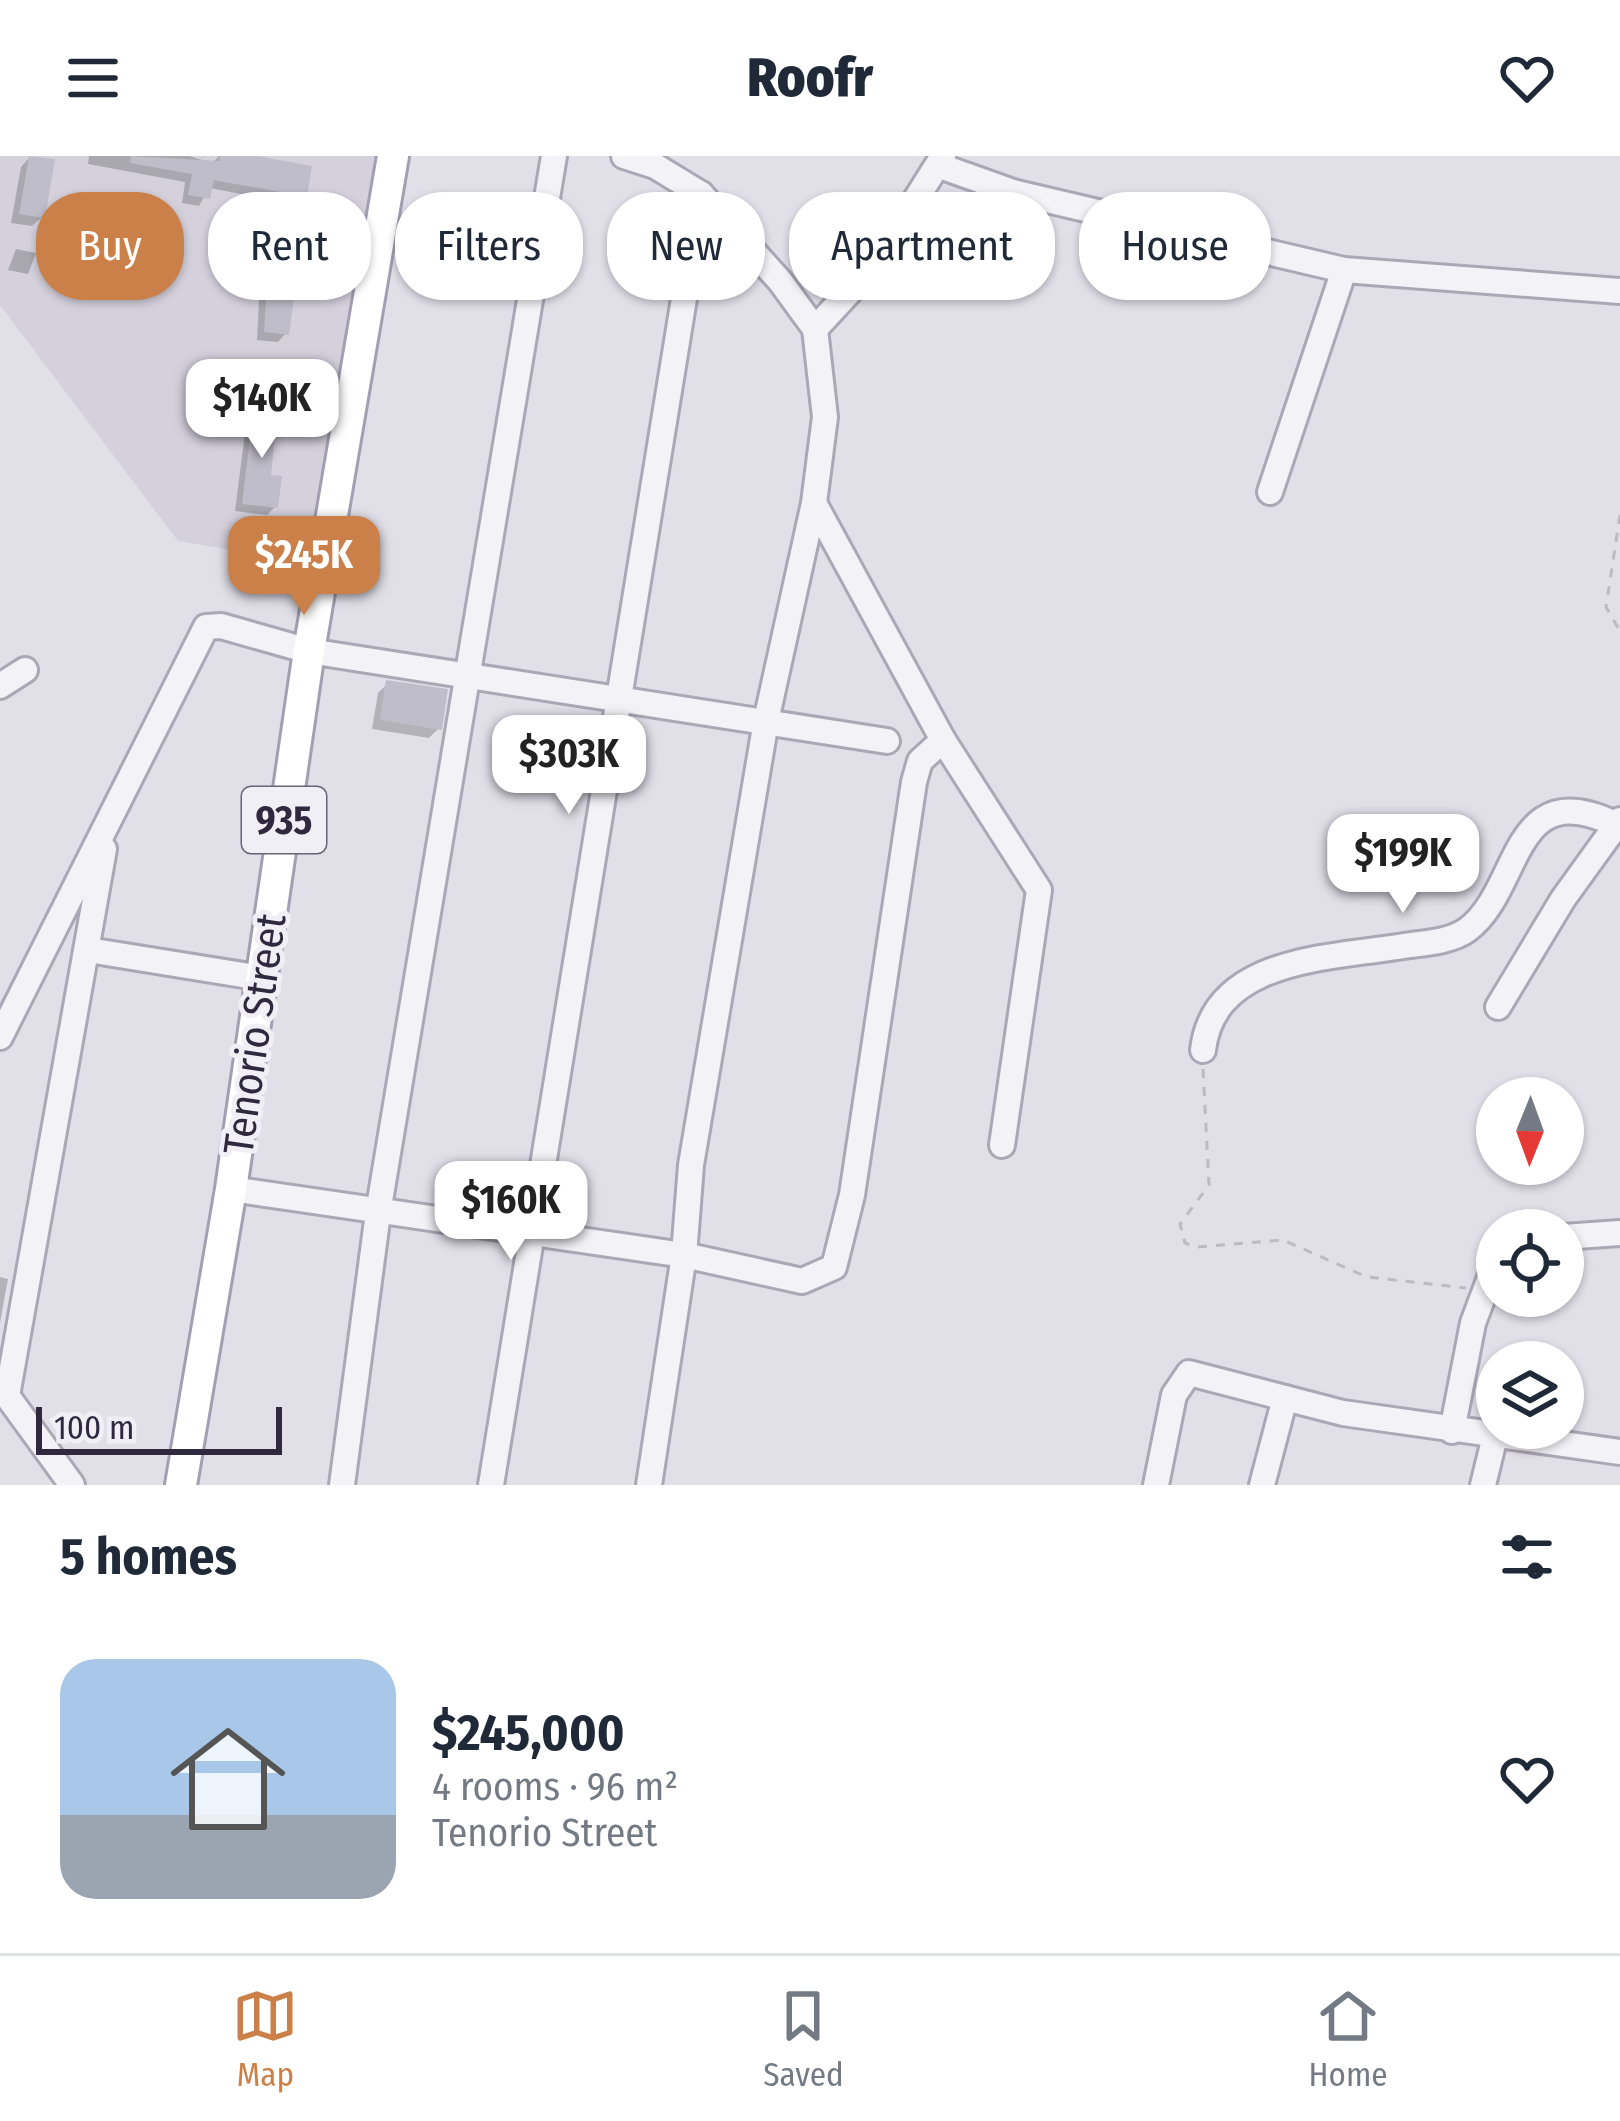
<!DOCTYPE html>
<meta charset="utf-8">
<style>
:root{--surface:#fff;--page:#f6f6f7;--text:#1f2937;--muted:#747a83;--line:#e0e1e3;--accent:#ca8048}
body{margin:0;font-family:"Fira Sans Condensed",sans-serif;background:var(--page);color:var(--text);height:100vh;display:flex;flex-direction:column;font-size:45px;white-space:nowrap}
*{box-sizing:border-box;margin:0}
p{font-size:39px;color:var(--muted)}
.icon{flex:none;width:66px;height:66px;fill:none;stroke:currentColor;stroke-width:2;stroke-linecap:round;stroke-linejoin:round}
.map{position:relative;height:1329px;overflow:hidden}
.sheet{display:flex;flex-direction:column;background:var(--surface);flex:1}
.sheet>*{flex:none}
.top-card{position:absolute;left:36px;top:36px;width:1548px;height:108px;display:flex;gap:24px}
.needle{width:78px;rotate:181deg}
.tools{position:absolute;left:1476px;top:921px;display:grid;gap:24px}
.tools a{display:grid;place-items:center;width:108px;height:108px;border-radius:50%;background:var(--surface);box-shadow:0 3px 9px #0004;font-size:60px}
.scale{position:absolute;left:36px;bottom:30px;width:246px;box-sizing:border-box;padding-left:12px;border:6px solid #2e293f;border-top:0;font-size:33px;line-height:42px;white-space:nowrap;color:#2e293f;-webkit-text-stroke:9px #f0eff6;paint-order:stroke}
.price{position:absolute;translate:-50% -102px;padding:0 27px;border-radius:24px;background:#fff;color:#222;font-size:39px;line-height:78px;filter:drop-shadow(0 3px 6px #0008)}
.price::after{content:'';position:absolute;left:50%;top:72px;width:36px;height:27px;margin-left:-18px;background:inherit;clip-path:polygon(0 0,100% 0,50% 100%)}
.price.selected{background:var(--accent);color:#fff}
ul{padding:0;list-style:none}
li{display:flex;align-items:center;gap:36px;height:300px;padding:0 60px}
li span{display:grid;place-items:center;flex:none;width:336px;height:240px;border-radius:36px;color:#555}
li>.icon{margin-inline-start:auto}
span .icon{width:144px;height:144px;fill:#fffc;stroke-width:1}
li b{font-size:51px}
h2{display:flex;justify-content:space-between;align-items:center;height:144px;padding:0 60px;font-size:51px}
.tag{padding:0 42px;border-radius:48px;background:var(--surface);box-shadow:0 3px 9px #0004;font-size:42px;line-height:108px}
.tag.selected{background:var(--accent);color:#fff}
header{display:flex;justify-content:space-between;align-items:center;height:156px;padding:0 60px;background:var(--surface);font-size:54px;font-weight:800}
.tab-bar{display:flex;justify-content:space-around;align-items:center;height:168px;border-top:3px solid var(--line);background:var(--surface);font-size:33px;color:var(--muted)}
.tab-bar a{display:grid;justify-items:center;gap:6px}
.tab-bar .selected{color:var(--accent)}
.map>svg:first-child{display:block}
.built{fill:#d4d1dd}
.shadow{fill:#0003}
.building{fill:#c0bdcb}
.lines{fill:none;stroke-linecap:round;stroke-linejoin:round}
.minor-casing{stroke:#aba8b5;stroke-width:30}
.major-casing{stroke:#a39fb3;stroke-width:36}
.path{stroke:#bcbac3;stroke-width:3;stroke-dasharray:9 9;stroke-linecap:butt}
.minor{stroke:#f3f2f7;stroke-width:24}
.major{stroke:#fff;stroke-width:30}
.labels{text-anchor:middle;stroke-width:10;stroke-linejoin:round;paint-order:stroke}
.shield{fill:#f0eff6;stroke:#686476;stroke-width:3}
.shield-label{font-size:39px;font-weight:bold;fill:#2e293f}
.street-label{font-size:42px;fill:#2e293f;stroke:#f0eff6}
</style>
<header><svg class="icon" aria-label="menu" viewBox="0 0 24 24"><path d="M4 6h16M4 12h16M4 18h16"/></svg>Roofr<svg class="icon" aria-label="heart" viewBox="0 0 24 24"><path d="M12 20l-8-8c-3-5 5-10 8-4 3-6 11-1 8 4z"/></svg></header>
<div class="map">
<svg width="1620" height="1329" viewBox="0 0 1620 1329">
<rect width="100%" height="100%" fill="#e1dfe8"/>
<polygon class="built" points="0,0 380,0 316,408 178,385 0,149"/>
<g class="shadow">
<polygon points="89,0 189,0 212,7 219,0 241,0 304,39 296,48 209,32 199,50 182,47 185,26 88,8"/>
<polygon points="30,1 42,61 32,70 11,67 21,11"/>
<polygon points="16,93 36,97 28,118 8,114"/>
<polygon points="270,96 286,177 278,186 257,184 261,105"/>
<polygon points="255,254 275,351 267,359 235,355 247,261"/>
<polygon points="388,527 439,572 429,582 372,573 378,537"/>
<polygon points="0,1121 8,1123 0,1167"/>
</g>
<g class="building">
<polygon points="29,0 55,3 45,62 19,58"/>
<polygon points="131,0 219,5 220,0 258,0 312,10 307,41 214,24 210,43 188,39 192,18 130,7"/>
<polygon points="269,93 300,97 289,179 264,176"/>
<polygon points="254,250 278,254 271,319 282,320 278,352 242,348"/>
<polygon points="386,524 448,533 442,574 380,564"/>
</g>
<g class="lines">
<defs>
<g id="minor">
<polyline points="940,10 1013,36 1344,114 1620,135"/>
<polyline points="815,173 875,108 943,0"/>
<polyline points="1270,336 1344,114"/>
<polyline points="0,530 25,514"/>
<polyline points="943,584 1039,734 1002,989"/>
<polyline points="88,794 262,822"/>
<polyline points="1498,851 1563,743 1620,664"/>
<polyline points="0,881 206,471 221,470 309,495 887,585"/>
<path d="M 1203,894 C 1214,801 1331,802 1404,790 C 1424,787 1450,786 1467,774 C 1522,734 1510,617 1615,668"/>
<polyline points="231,1033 684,1099 802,1125 834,1111 852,1039 914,626 920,605 943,584 814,347"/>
<polyline points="1563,1081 1620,1077"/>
<polyline points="0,1230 72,1329"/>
<polyline points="7,1240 104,693"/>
<polyline points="1452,1275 1473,1167 1497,1103"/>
<polyline points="342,1329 378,1057 554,0"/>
<polyline points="491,1329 701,38 655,10 624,0"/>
<polyline points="649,1329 684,1099 691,1009 766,565 814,347 825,261 815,173 780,125 701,38"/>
<polyline points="1156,1329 1174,1239 1189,1217 1343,1257 1620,1296"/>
<polyline points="1262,1329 1285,1242"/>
<polyline points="1483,1329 1495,1280"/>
</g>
<polyline id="major" points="181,1329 231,1033 309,495 393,0"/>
</defs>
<use href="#minor" class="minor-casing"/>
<use href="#major" class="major-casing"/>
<g class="path">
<polyline points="1620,359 1606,451 1620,475"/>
<polyline points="1203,913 1209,1029 1180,1068 1185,1087 1197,1091 1283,1084 1367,1121 1466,1132"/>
</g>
<use href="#minor" class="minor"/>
<use href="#major" class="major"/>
</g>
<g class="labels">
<rect class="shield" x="242" y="631" width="84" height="66" rx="9"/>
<g class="shield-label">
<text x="284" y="678">935</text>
</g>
<g class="street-label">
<text transform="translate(254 878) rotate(-82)" y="15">Tenorio Street</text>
</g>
</g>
</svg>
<div class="tools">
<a><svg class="needle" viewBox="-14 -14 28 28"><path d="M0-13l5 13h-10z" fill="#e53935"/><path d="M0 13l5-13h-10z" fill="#747a83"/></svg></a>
<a><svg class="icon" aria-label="locate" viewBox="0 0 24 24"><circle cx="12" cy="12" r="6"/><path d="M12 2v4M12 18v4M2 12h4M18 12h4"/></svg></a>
<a><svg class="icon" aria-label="layers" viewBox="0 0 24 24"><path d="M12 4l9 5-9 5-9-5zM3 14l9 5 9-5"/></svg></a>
</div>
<div class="scale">100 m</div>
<b class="price" style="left:262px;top:305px">$140K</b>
<b class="price selected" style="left:304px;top:462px">$245K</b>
<b class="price" style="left:569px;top:661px">$303K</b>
<b class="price" style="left:1403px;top:760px">$199K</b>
<b class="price" style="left:511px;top:1107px">$160K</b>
<div class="top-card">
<a class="tag selected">Buy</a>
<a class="tag">Rent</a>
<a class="tag">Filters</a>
<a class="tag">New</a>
<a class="tag">Apartment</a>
<a class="tag">House</a>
</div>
</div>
<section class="sheet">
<h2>5 homes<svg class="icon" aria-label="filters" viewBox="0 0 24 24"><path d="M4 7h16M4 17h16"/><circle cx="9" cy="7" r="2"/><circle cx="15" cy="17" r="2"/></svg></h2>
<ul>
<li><span style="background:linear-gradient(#a9c7e8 65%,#9aa5b1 0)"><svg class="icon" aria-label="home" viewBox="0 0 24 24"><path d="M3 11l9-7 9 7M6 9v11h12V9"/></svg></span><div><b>$245,000</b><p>4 rooms · 96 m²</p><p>Tenorio Street</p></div><svg class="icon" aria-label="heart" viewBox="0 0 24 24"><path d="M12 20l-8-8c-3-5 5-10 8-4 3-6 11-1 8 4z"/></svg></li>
</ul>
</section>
<nav class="tab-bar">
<a class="selected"><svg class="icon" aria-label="map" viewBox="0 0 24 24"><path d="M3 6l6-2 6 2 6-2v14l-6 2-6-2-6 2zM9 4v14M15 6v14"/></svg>Map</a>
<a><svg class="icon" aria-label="saved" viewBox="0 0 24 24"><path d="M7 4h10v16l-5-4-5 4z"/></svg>Saved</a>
<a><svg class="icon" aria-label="home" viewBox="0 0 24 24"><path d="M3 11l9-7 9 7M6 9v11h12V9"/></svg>Home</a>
</nav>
